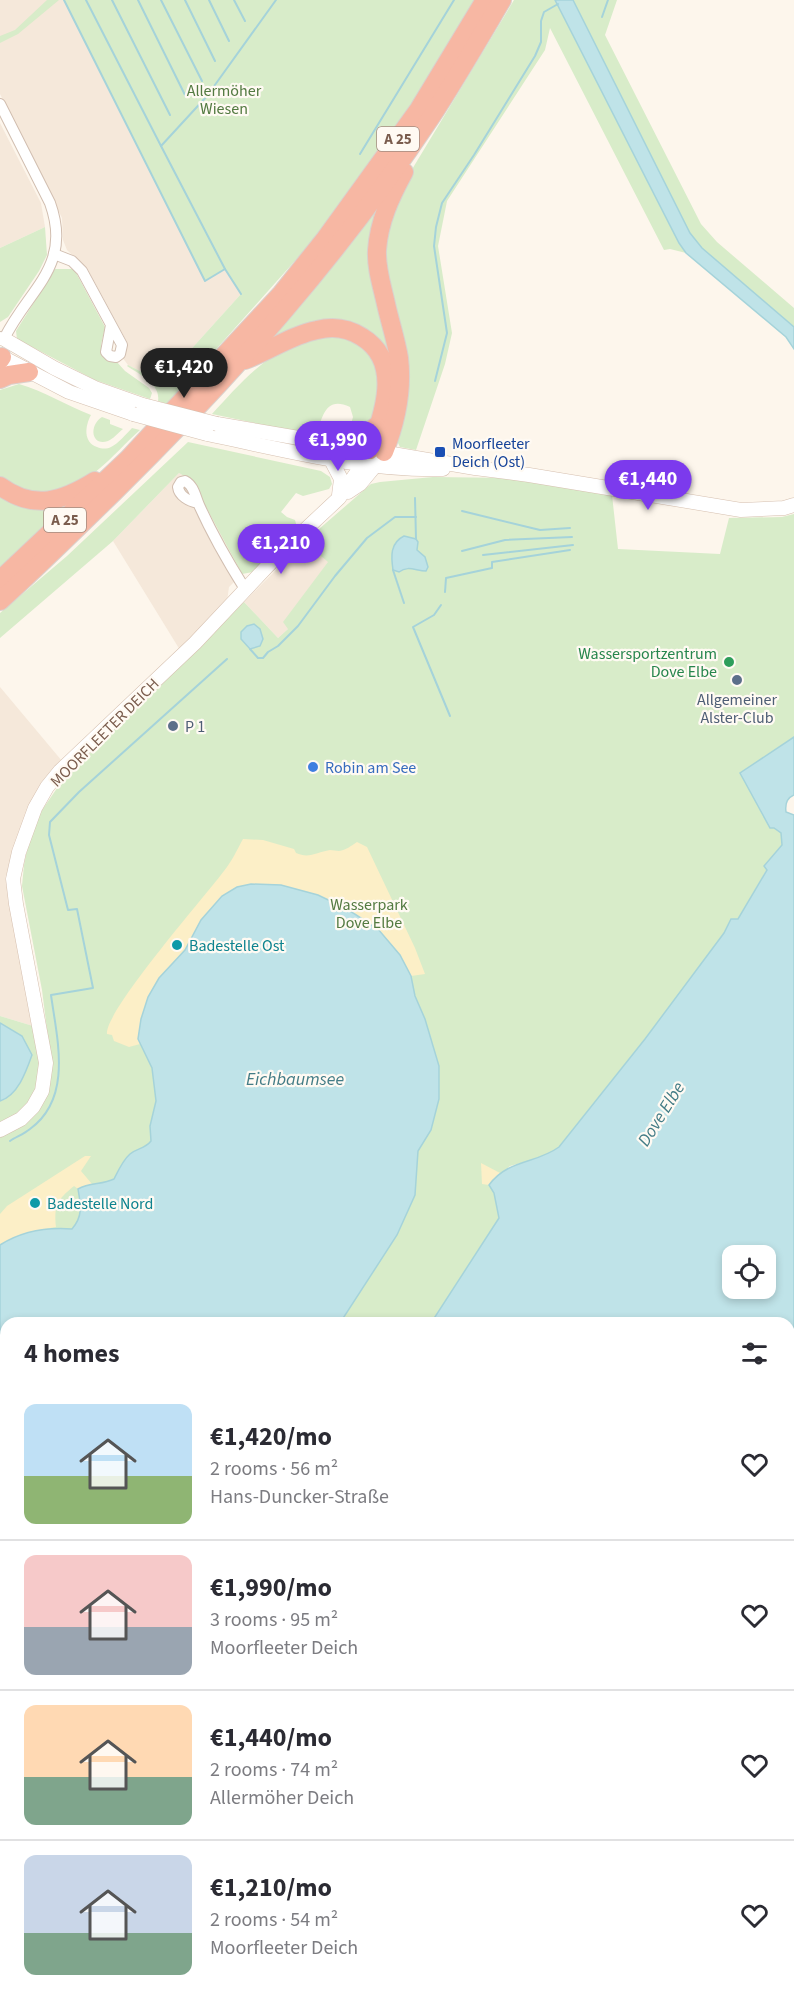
<!DOCTYPE html>
<meta charset="utf-8">
<style>
:root{--surface:#fff;--page:#f2f2f3;--text:#2b2b33;--muted:#7c7c81;--line:#e1e1e2;--accent:#7c3aed}
body{margin:0;font-family:"Source Sans 3",sans-serif;background:var(--page);color:var(--text);height:100vh;display:flex;flex-direction:column;font-size:22px;white-space:nowrap}
*{box-sizing:border-box;margin:0}
p{font-size:20px;color:var(--muted)}
.icon{flex:none;width:33px;height:33px;fill:none;stroke:currentColor;stroke-width:2;stroke-linecap:round;stroke-linejoin:round}
.map{position:relative;flex:1;overflow:hidden}
.drawer{position:absolute;left:0px;top:1317px;width:795px;height:686px;display:flex;flex-direction:column;background:var(--surface);border-radius:18px 18px 0 0;box-shadow:0 3px 9px #0003}
.drawer>*{flex:none}
.tools{position:absolute;left:722px;top:1245px;display:grid;gap:12px}
.tools a{display:grid;place-items:center;width:54px;height:54px;border-radius:12px;background:var(--surface);box-shadow:0 3px 9px #0003;font-size:30px}
.price{position:absolute;translate:-50% -51px;padding:0 14px;border-radius:21px;background:var(--accent);color:#fff;font-size:20px;line-height:39px;filter:drop-shadow(0 2px 3px #0008)}
.price::after{content:'';position:absolute;left:50%;top:36px;width:18px;height:14px;margin-left:-9px;background:inherit;clip-path:polygon(0 0,100% 0,50% 100%)}
.price.active{background:#222;color:#fff}
ul{padding:0;list-style:none}
li{display:flex;align-items:center;gap:18px;height:150px;padding:0 24px}
li+li{border-top:2px solid var(--line)}
li span{display:grid;place-items:center;flex:none;width:168px;height:120px;border-radius:12px;color:#555}
li>.icon{margin-inline-start:auto}
span .icon{width:72px;height:72px;fill:#fffc;stroke-width:1}
li b{font-size:26px}
h2{display:flex;justify-content:space-between;align-items:center;height:72px;padding:0 24px;font-size:26px}
.map>svg:first-child{display:block}
.residential{fill:#f5e8da}
.green{fill:#d8ecc9}
.sand{fill:#fcefc7}
.water{fill:#bfe3e8;stroke:#a5d3da;stroke-width:1.5;fill-rule:evenodd}
.lines{fill:none;stroke-linecap:round;stroke-linejoin:round}
.stream{stroke:#a5d3da;stroke-width:2}
.street-casing{stroke:#d1beb0;stroke-width:12}
.secondary-casing{stroke:#d6c0b0;stroke-width:15}
.highway-casing{stroke:#dad1cd;stroke-width:20}
.street{stroke:#fff;stroke-width:10}
.secondary{stroke:#fff;stroke-width:14}
.highway{stroke:#f7b7a3;stroke-width:18}
.secondary-bridge-casing{stroke:#d6c0b0;stroke-width:15;stroke-linecap:butt}
.secondary-bridge{stroke:#fff;stroke-width:14}
.transit-dot{fill:#1a4fb4;stroke:#fffaf3;stroke-width:2}
.leisure-dot{fill:#2e9e5b;stroke:#fffaf3;stroke-width:2}
.service-dot{fill:#5c6f8a;stroke:#fffaf3;stroke-width:2}
.shop-dot{fill:#3f7fe0;stroke:#fffaf3;stroke-width:2}
.culture-dot{fill:#0f9aa8;stroke:#fffaf3;stroke-width:2}
.labels{text-anchor:middle;stroke-width:4.5;stroke-linejoin:round;paint-order:stroke}
.shield{fill:#fffaf3;stroke:#a28b7f;stroke-width:1.5}
.shield-label{font-size:15px;font-weight:bold;fill:#7a5c4d}
.park-label{font-size:16px;fill:#537a41;stroke:#fffaf3}
.transit-label{font-size:16px;fill:#164399;stroke:#fffaf3;text-anchor:start}
.leisure-label{font-size:16px;fill:#27864d;stroke:#fffaf3;text-anchor:end}
.service-label{font-size:16px;fill:#4e5e75;stroke:#fffaf3}
.street-label{font-size:16px;fill:#7a5c4d;stroke:#fffaf3}
.shop-label{font-size:16px;fill:#366cbe;stroke:#fffaf3;text-anchor:start}
.culture-label{font-size:16px;fill:#0d838f;stroke:#fffaf3;text-anchor:start}
.water-label{font-size:18px;font-style:italic;fill:#437c86;stroke:#fffaf3}
</style>
<div class="map">
<svg width="794" height="2002" viewBox="0 0 794 2002">
<rect width="100%" height="100%" fill="#fdf6ec"/>
<g class="residential">
<polygon points="0,0 64,0 205,281 225,269 241,294 175,367 156,374 140,371 128,365 122,357 127,342 88,270 67,250 63,240 62,218 0,94"/>
<polygon points="0,123 41,203 45,227 0,248"/>
<polygon points="179,473 192,481 242,574 229,587 227,601 180,650 113,541"/>
<polygon points="304,542 337,569 288,629 278,638 244,602"/>
<polygon points="0,687 62,761 31,805 5,878 33,1026 0,1016"/>
</g>
<g class="green">
<polygon points="47,0 59,0 18,34 0,43 0,36 15,30"/>
<path d="M 64,0 L 476,0 L 408,111 L 318,235 L 167,404 L 158,401 C 161,384 139,374 127,366 L 128,365 L 140,371 L 156,374 L 175,367 L 241,294 L 225,269 L 205,281 Z"/>
<polygon points="514,0 555,0 679,243 686,253 670,249 664,250 550,28 545,50 447,201 438,246 452,333 445,364 416,450 400,447 395,437 402,409 381,261 383,235 408,176"/>
<polygon points="573,0 617,0 605,35 701,224 717,242 794,308 794,327 702,248 690,233"/>
<polygon points="379,206 393,395 361,331 265,347"/>
<polygon points="45,227 47,255 39,271 8,317 0,322 0,248"/>
<polygon points="55,269 74,269 105,327 101,345 107,357 116,361 125,371 149,388 152,393 150,399 95,380 17,339 16,331"/>
<path d="M 328,334 L 345,335 L 376,360 L 381,384 L 368,433 L 346,441 L 353,417 L 350,407 C 325,395 322,418 316,436 L 212,414 C 236,388 262,357 296,344 C 306,340 317,337 328,334 Z"/>
<path d="M 19,384 C 44,391 67,406 91,415 C 85,426 83,442 97,447 C 102,449 107,449 111,447 C 119,443 126,434 132,428 L 140,430 C 110,457 78,501 33,493 C 21,491 10,483 0,476 L 0,390 Z"/>
<path d="M 102,417 L 110,420 L 110,424 L 123,429 C 118,433 113,439 108,441 C 92,447 88,426 102,417 Z"/>
<polygon points="188,442 321,471 330,477 332,484 329,489 303,496 296,493 281,512 287,517 295,520 297,527 253,572 242,574 192,481 179,473 113,541 0,638 0,613 67,556"/>
<polygon points="433,477 512,478 612,495 618,549 720,554 729,518 782,517 794,514 794,737 762,759 774,828 781,833 782,845 764,866 767,869 738,919 731,919 724,933 645,1039 559,1147 549,1155 510,1166 489,1185 494,1192 499,1218 431,1323 6,1323 6,1996 38,1997 31,2002 0,2002 0,1136 24,1123 51,1062 42,990 22,886 24,865 29,840 40,813 62,781 244,602 278,638 288,629 283,622 328,562 304,542 371,484 380,482"/>
<path d="M 0,496 C 27,515 47,506 77,500 L 0,571 Z"/>
<polygon points="0,1016 33,1026 40,1060 35,1092 18,1115 0,1125 0,1101 6,1099 22,1036 0,1023"/>
<polygon points="794,1414 794,1723 789,1719 789,1421"/>
<polygon points="789,1898 794,1899 794,2000 789,1991"/>
<polygon points="761,1997 762,2002 491,2002 489,1997"/>
</g>
<g class="sand">
<path d="M 243,839 L 263,840 L 294,849 L 296,853 C 309,859 317,852 330,850 C 333,850 336,851 339,851 C 346,850 351,846 357,842 L 367,847 L 415,948 L 425,974 L 411,976 L 400,955 L 378,929 L 281,885 L 250,884 L 237,887 L 201,920 L 185,950 L 159,978 L 138,1039 L 140,1044 L 129,1047 L 114,1041 L 112,1035 L 107,1034 C 104,1012 206,895 224,871 C 232,861 237,850 243,839 Z"/>
<path d="M 85,1156 L 91,1156 L 81,1171 L 92,1184 L 78,1189 L 74,1186 C 57,1200 54,1205 56,1227 C 36,1230 18,1234 0,1245 L 0,1214 L 7,1206 Z"/>
<polygon points="481,1163 500,1173 489,1185 482,1184"/>
</g>
<g class="water">
<polygon points="555,0 573,0 690,233 702,248 794,327 794,349 786,337 686,253 679,243"/>
<path d="M 404,536 L 416,539 L 418,542 L 417,550 L 425,557 L 428,567 L 426,571 C 416,571 408,565 399,572 L 393,570 C 391,556 390,543 404,536 Z"/>
<polygon points="254,624 260,629 263,639 260,646 250,649 241,639 241,632 247,626"/>
<path d="M 794,737 L 794,795 C 787,798 785,805 786,812 L 794,815 L 794,1416 L 789,1423 L 789,1323 L 431,1323 L 499,1218 L 494,1193 L 489,1185 C 508,1159 536,1164 559,1147 L 645,1039 L 724,933 L 731,919 L 738,919 L 767,870 L 764,866 L 782,845 L 781,833 L 774,828 L 770,828 L 740,773 ZM 732,1256 L 765,1256 L 765,1288 L 732,1288 Z"/>
<path d="M 251,884 L 281,885 L 318,895 L 347,909 L 378,929 L 400,955 L 411,976 L 415,996 L 425,1019 L 439,1066 L 439,1099 L 431,1130 L 418,1151 L 415,1195 L 397,1235 L 340,1323 L 6,1323 L 6,1897 L 0,1904 L 0,1245 C 22,1231 46,1227 72,1229 C 83,1216 81,1206 78,1189 C 90,1182 102,1185 114,1179 C 118,1171 123,1160 130,1154 C 137,1148 145,1149 151,1141 L 150,1126 L 156,1101 L 152,1068 L 138,1039 L 141,1019 L 148,997 L 159,978 L 185,950 L 201,920 L 222,896 L 237,887 Z"/>
<path d="M 0,1023 L 22,1036 L 32,1055 C 26,1072 18,1095 0,1101 Z"/>
<polygon points="794,1457 794,1540 789,1537 789,1464"/>
<polygon points="789,1564 794,1565 794,1648 789,1644"/>
<polygon points="789,1719 794,1723 794,1899 789,1898"/>
<polygon points="38,1997 38,1996 398,1997 394,2002 31,2002"/>
</g>
<g class="lines">
<g class="stream">
<polyline points="64,0 205,281 225,269 241,294"/>
<polyline points="86,0 161,146 207,96 276,0"/>
<polyline points="112,0 170,115"/>
<polyline points="138,0 186,97"/>
<polyline points="161,0 202,81"/>
<polyline points="185,0 215,61"/>
<polyline points="209,0 229,41"/>
<polyline points="234,0 245,21"/>
<polyline points="602,17 608,0"/>
<polyline points="161,146 225,269"/>
<polyline points="360,154 454,0"/>
<polyline points="435,381 447,333 434,246 436,227 442,203 474,155 535,56 541,42 541,21 544,12 558,4"/>
<polyline points="415,498 416,539"/>
<polyline points="462,511 540,530 570,528"/>
<polyline points="462,551 505,540 572,537"/>
<polyline points="483,555 573,545"/>
<polyline points="393,570 404,603"/>
<polyline points="445,592 446,578 492,568 492,562 570,550"/>
<polyline points="441,605 434,615 413,627 450,716"/>
<polyline points="250,649 258,658 263,658 268,652 278,646 298,626 335,576 367,538 395,517 416,517"/>
<path d="M 10,1141 C 16,1137 24,1134 30,1129 C 73,1098 57,1039 51,995 L 93,988 L 77,909 L 68,910 L 49,835 L 50,822 L 79,792 L 227,659"/>
</g>
<defs>
<g id="street">
<path d="M 0,104 L 50,203 C 73,267 28,289 4,339 L 0,337"/>
<polyline points="54,254 72,261 82,271 122,345 120,354 116,357 110,356 106,352 111,325"/>
<path d="M 198,503 C 189,501 179,496 178,487 L 181,482 L 185,481 C 194,486 195,496 199,505 C 212,534 228,562 245,589"/>
<polyline points="789,1988 794,1996"/>
</g>
<g id="secondary">
<polyline points="4,339 54,368 95,388 143,405"/>
<polyline points="0,356 69,392 133,414"/>
<polyline points="217,424 475,468 529,475 741,510 784,508 794,505"/>
<path d="M 207,434 C 285,450 362,471 443,469"/>
<polyline points="331,460 341,479 339,495"/>
<polyline points="348,492 360,484 379,461"/>
<polyline points="0,1130 21,1119 33,1107 42,1091 46,1063 16,904 13,879 19,852 35,808 47,787 60,771 195,643 276,557 339,498 362,465 370,450"/>
</g>
<g id="highway">
<polyline points="0,360 2,357"/>
<path d="M 245,360 C 269,351 292,335 317,330 C 333,326 348,328 362,337 C 403,362 383,415 370,450"/>
<polyline points="0,379 9,375 29,372"/>
<polyline points="350,447 360,442 376,426"/>
<path d="M 384,452 C 396,422 403,391 399,358 C 396,340 390,322 386,304 C 382,286 376,268 377,250 C 379,221 391,196 404,172"/>
<path d="M 0,486 C 34,511 63,501 95,481"/>
<polyline points="0,580 128,459 281,294 325,239 419,109 485,0"/>
<path d="M 0,601 C 40,565 77,528 115,491 C 233,375 340,254 431,117 C 456,79 479,39 502,0"/>
</g>
</defs>
<use href="#street" class="street-casing"/>
<use href="#secondary" class="secondary-casing"/>
<use href="#highway" class="highway-casing"/>
<use href="#street" class="street"/>
<use href="#secondary" class="secondary"/>
<use href="#highway" class="highway"/>
<defs>
<g id="secondary-bridge">
<polyline points="143,405 217,424"/>
<polyline points="133,414 207,434"/>
</g>
</defs>
<use href="#secondary-bridge" class="secondary-bridge-casing"/>
<use href="#secondary-bridge" class="secondary-bridge"/>
</g>
<rect class="transit-dot" x="434" y="446" width="12" height="12" rx="3"/>
<circle class="leisure-dot" cx="729" cy="662" r="6"/>
<g class="service-dot">
<circle cx="737" cy="680" r="6"/>
<circle cx="173" cy="726" r="6"/>
</g>
<circle class="shop-dot" cx="313" cy="767" r="6"/>
<g class="culture-dot">
<circle cx="177" cy="945" r="6"/>
<circle cx="35" cy="1203" r="6"/>
</g>
<g class="labels">
<g class="shield">
<rect x="377" y="127" width="42" height="24" rx="4.5"/>
<rect x="44" y="508" width="42" height="24" rx="4.5"/>
</g>
<g class="shield-label">
<text x="398" y="144">A 25</text>
<text x="65" y="525">A 25</text>
</g>
<g class="park-label">
<text x="224" y="96">Allermöher<tspan x="224" dy="18">Wiesen</tspan></text>
<text x="369" y="910">Wasserpark<tspan x="369" dy="18">Dove Elbe</tspan></text>
</g>
<g class="transit-label">
<text x="452" y="449">Moorfleeter<tspan x="452" dy="18">Deich (Ost)</tspan></text>
</g>
<g class="leisure-label">
<text x="717" y="659">Wassersportzentrum<tspan x="717" dy="18">Dove Elbe</tspan></text>
</g>
<g class="service-label">
<text x="737" y="705">Allgemeiner<tspan x="737" dy="18">Alster-Club</tspan></text>
<text x="185" y="732" text-anchor="start">P 1</text>
</g>
<g class="street-label">
<text transform="translate(104 732) rotate(-45)" y="6">MOORFLEETER DEICH</text>
</g>
<g class="shop-label">
<text x="325" y="773">Robin am See</text>
</g>
<g class="culture-label">
<text x="189" y="951">Badestelle Ost</text>
<text x="47" y="1209">Badestelle Nord</text>
</g>
<g class="water-label">
<text x="295" y="1085">Eichbaumsee</text>
<text transform="translate(661 1114) rotate(-58)" y="6">Dove Elbe</text>
</g>
</g>
</svg>
<div class="tools">
<a><svg class="icon" aria-label="locate" viewBox="0 0 24 24"><circle cx="12" cy="12" r="6"/><path d="M12 2v4M12 18v4M2 12h4M18 12h4"/></svg></a>
</div>
<b class="price active" style="left:184px;top:399px">€1,420</b>
<b class="price" style="left:338px;top:472px">€1,990</b>
<b class="price" style="left:648px;top:511px">€1,440</b>
<b class="price" style="left:281px;top:575px">€1,210</b>
<section class="drawer">
<h2>4 homes<svg class="icon" aria-label="filters" viewBox="0 0 24 24"><path d="M4 7h16M4 17h16"/><circle cx="9" cy="7" r="2"/><circle cx="15" cy="17" r="2"/></svg></h2>
<ul>
<li><span style="background:linear-gradient(#bfe0f5 60%,#8fb573 0)"><svg class="icon" aria-label="home" viewBox="0 0 24 24"><path d="M3 11l9-7 9 7M6 9v11h12V9"/></svg></span><div><b>€1,420/mo</b><p>2 rooms · 56 m²</p><p>Hans-Duncker-Straße</p></div><svg class="icon" aria-label="heart" viewBox="0 0 24 24"><path d="M12 20l-8-8c-3-5 5-10 8-4 3-6 11-1 8 4z"/></svg></li>
<li><span style="background:linear-gradient(#f6c9c9 60%,#9aa5b1 0)"><svg class="icon" aria-label="home" viewBox="0 0 24 24"><path d="M3 11l9-7 9 7M6 9v11h12V9"/></svg></span><div><b>€1,990/mo</b><p>3 rooms · 95 m²</p><p>Moorfleeter Deich</p></div><svg class="icon" aria-label="heart" viewBox="0 0 24 24"><path d="M12 20l-8-8c-3-5 5-10 8-4 3-6 11-1 8 4z"/></svg></li>
<li><span style="background:linear-gradient(#ffd9b3 60%,#7fa58c 0)"><svg class="icon" aria-label="home" viewBox="0 0 24 24"><path d="M3 11l9-7 9 7M6 9v11h12V9"/></svg></span><div><b>€1,440/mo</b><p>2 rooms · 74 m²</p><p>Allermöher Deich</p></div><svg class="icon" aria-label="heart" viewBox="0 0 24 24"><path d="M12 20l-8-8c-3-5 5-10 8-4 3-6 11-1 8 4z"/></svg></li>
<li><span style="background:linear-gradient(#c9d6e8 65%,#7fa58c 0)"><svg class="icon" aria-label="home" viewBox="0 0 24 24"><path d="M3 11l9-7 9 7M6 9v11h12V9"/></svg></span><div><b>€1,210/mo</b><p>2 rooms · 54 m²</p><p>Moorfleeter Deich</p></div><svg class="icon" aria-label="heart" viewBox="0 0 24 24"><path d="M12 20l-8-8c-3-5 5-10 8-4 3-6 11-1 8 4z"/></svg></li>
</ul>
</section>
</div>
